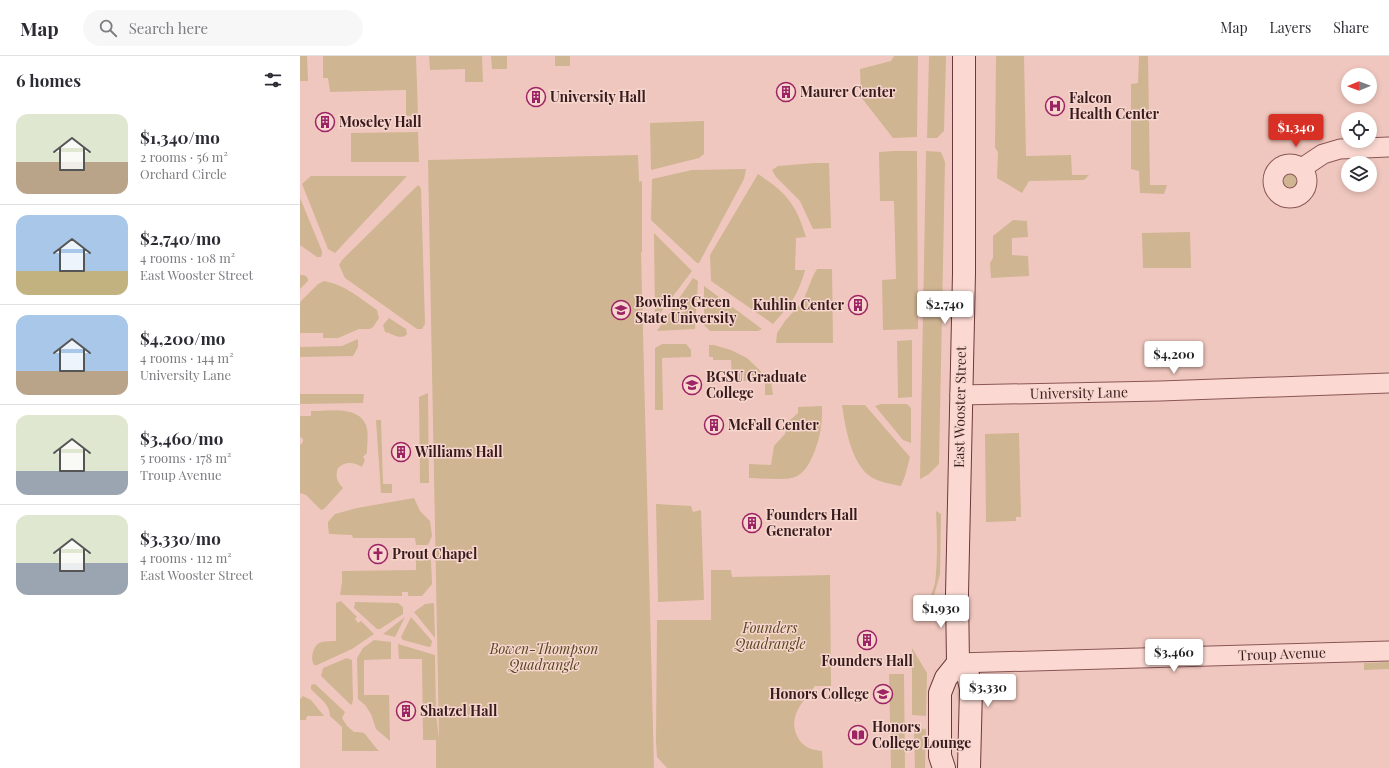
<!DOCTYPE html>
<meta charset="utf-8">
<style>
:root{--surface:#fff;--page:#f7f7f7;--text:#2b2b33;--muted:#7c7c81;--line:#e1e1e2;--accent:#d93025}
body{margin:0;font-family:"Playfair Display",serif;background:var(--page);color:var(--text);height:100vh;display:flex;flex-direction:column;font-size:15px;white-space:nowrap}
*{box-sizing:border-box;margin:0}
p{font-size:13px;color:var(--muted)}
.icon{flex:none;width:22px;height:22px;fill:none;stroke:currentColor;stroke-width:2;stroke-linecap:round;stroke-linejoin:round}
.map{position:relative;flex:1;overflow:hidden}
.panel{display:flex;flex-direction:column;background:var(--surface);width:300px}
.panel>*{flex:none}
.needle{width:26px;rotate:269deg}
.tools{position:absolute;left:1041px;top:12px;display:grid;gap:8px}
.tools a{display:grid;place-items:center;width:36px;height:36px;border-radius:50%;background:var(--surface);box-shadow:0 2px 6px #0003;font-size:20px}
.price{position:absolute;translate:-50% -34px;padding:0 9px;border-radius:4px;background:#fff;color:#222;font-size:13px;line-height:26px;filter:drop-shadow(0 1px 2px #0008)}
.price::after{content:'';position:absolute;left:50%;top:24px;width:12px;height:9px;margin-left:-6px;background:inherit;clip-path:polygon(0 0,100% 0,50% 100%)}
.price.selected{background:var(--accent);color:#fff}
ul{padding:0;list-style:none}
li{display:flex;align-items:center;gap:12px;height:100px;padding:0 16px}
li+li{border-top:1px solid var(--line)}
li span{display:grid;place-items:center;flex:none;width:112px;height:80px;border-radius:12px;color:#555}
li>.icon{margin-inline-start:auto}
span .icon{width:48px;height:48px;fill:#fffc;stroke-width:1}
li b{font-size:17px}
h2{display:flex;justify-content:space-between;align-items:center;height:48px;padding:0 16px;font-size:17px}
header{display:flex;align-items:center;gap:24px;box-sizing:border-box;height:56px;padding:0 20px;background:var(--surface);border-bottom:1px solid var(--line)}
header strong{font-size:19px}
nav{display:flex;gap:22px;margin-inline-start:auto;font-size:14px}
.search{width:280px;height:36px;background:var(--page);display:flex;align-items:center;gap:10px;box-sizing:border-box;padding:0 14px;border-radius:22px;color:var(--muted);font-size:15px}
main{display:flex;flex:1;min-height:0}
.map>svg:first-child{display:block}
.green{fill:#cfb592}
.lines{fill:none;stroke-linecap:round;stroke-linejoin:round}
.minor-casing{stroke:#8a5656;stroke-width:21}
.secondary-casing{stroke:#6b393b;stroke-width:24}
.minor{stroke:#fbd9d2;stroke-width:19}
.secondary{stroke:#fbd9d2;stroke-width:22}
.labels{text-anchor:middle;stroke-width:3;stroke-linejoin:round;paint-order:stroke}
.poi-label{font-size:14px;font-weight:bold;fill:#381b1d;stroke:#f7d6ce;text-anchor:start}
.street-label{font-size:14px;fill:#381b1d;stroke:#f7d6ce}
.park-label{font-size:14px;font-style:italic;fill:#564721;stroke:#f7d6ce}
</style>
<header>
<strong>Map</strong>
<div class="search"><svg class="icon" aria-label="search" viewBox="0 0 24 24"><circle cx="10" cy="10" r="6"/><path d="M15 15l6 6"/></svg>Search here</div>
<nav><a>Map</a><a>Layers</a><a>Share</a></nav>
</header>
<main>
<section class="panel">
<h2>6 homes<svg class="icon" aria-label="filters" viewBox="0 0 24 24"><path d="M4 7h16M4 17h16"/><circle cx="9" cy="7" r="2"/><circle cx="15" cy="17" r="2"/></svg></h2>
<ul>
<li><span style="background:linear-gradient(#dfe7d0 60%,#b9a48a 0)"><svg class="icon" aria-label="home" viewBox="0 0 24 24"><path d="M3 11l9-7 9 7M6 9v11h12V9"/></svg></span><div><b>$1,340/mo</b><p>2 rooms · 56 m²</p><p>Orchard Circle</p></div></li>
<li><span style="background:linear-gradient(#a9c7e8 70%,#c2b280 0)"><svg class="icon" aria-label="home" viewBox="0 0 24 24"><path d="M3 11l9-7 9 7M6 9v11h12V9"/></svg></span><div><b>$2,740/mo</b><p>4 rooms · 108 m²</p><p>East Wooster Street</p></div></li>
<li><span style="background:linear-gradient(#a9c7e8 70%,#b9a48a 0)"><svg class="icon" aria-label="home" viewBox="0 0 24 24"><path d="M3 11l9-7 9 7M6 9v11h12V9"/></svg></span><div><b>$4,200/mo</b><p>4 rooms · 144 m²</p><p>University Lane</p></div></li>
<li><span style="background:linear-gradient(#dfe7d0 70%,#9aa5b1 0)"><svg class="icon" aria-label="home" viewBox="0 0 24 24"><path d="M3 11l9-7 9 7M6 9v11h12V9"/></svg></span><div><b>$3,460/mo</b><p>5 rooms · 178 m²</p><p>Troup Avenue</p></div></li>
<li><span style="background:linear-gradient(#dfe7d0 60%,#9aa5b1 0)"><svg class="icon" aria-label="home" viewBox="0 0 24 24"><path d="M3 11l9-7 9 7M6 9v11h12V9"/></svg></span><div><b>$3,330/mo</b><p>4 rooms · 112 m²</p><p>East Wooster Street</p></div></li>
</ul>
</section>
<div class="map">
<svg width="1089" height="712" viewBox="0 0 1089 712">
<rect width="100%" height="100%" fill="#f0c7be"/>
<g class="green">
<polygon points="0,0 7,0 8,25 0,25"/>
<polygon points="23,0 116,0 118,60 106,60 106,34 30,36 28,22 23,22"/>
<polygon points="129,0 182,0 183,26 165,26 165,13 130,14"/>
<polygon points="191,0 207,0 207,13 192,13"/>
<rect x="255" y="0" width="15" height="10"/>
<polygon points="594,0 618,0 617,81 593,82 561,41 560,13 591,5"/>
<polygon points="629,0 646,0 644,75 637,82 627,82"/>
<polygon points="696,0 724,0 726,100 771,99 772,119 789,119 784,124 729,125 722,137 697,122 698,96 695,92"/>
<polygon points="839,0 848,0 850,129 867,129 864,138 840,137 839,115 831,113 831,28 838,27"/>
<polygon points="404,65 404,98 399,102 351,114 350,67"/>
<polygon points="118,76 119,106 51,106 51,77"/>
<polygon points="593,95 617,95 618,273 583,274 582,224 596,223 594,145 580,145 579,96"/>
<polygon points="626,95 641,96 645,106 639,408 629,418 620,423"/>
<polygon points="338,99 339,126 342,125 342,197 341,196 354,712 136,712 136,684 123,684 122,603 99,603 98,588 135,599 136,658 139,683 128,104"/>
<polygon points="514,107 529,107 531,172 513,173 500,145 476,121 472,114 478,110"/>
<circle cx="989" cy="125" r="12"/>
<polygon points="446,113 444,123 399,207 397,207 351,164 352,123 392,114"/>
<path d="M 458,118 C 487,137 496,148 506,181 L 496,182 L 495,214 L 505,214 C 498,240 490,249 473,268 L 411,225 L 410,199 Z"/>
<polygon points="11,120 107,120 35,197 28,193 2,128"/>
<polygon points="118,129 121,132 125,268 122,273 117,273 45,222 39,209 42,204"/>
<polygon points="0,142 22,195 22,198 21,201 17,201 0,189"/>
<polygon points="713,164 727,165 728,181 712,182 712,199 728,200 729,220 691,222 690,207 693,202 693,180"/>
<polygon points="890,176 891,212 843,212 842,177"/>
<polygon points="354,177 392,215 355,264"/>
<polygon points="517,213 532,213 533,287 476,287 477,277 485,265 503,245 513,220"/>
<path d="M 0,219 C 5,219 8,220 8,225 L 0,233 Z"/>
<polygon points="393,222 398,225 395,273 357,275"/>
<path d="M 24,225 C 44,228 61,243 77,254 L 79,262 L 73,271 L 70,273 L 59,273 L 38,282 L 23,282 L 23,277 L 0,277 L 0,246 L 18,228 Z"/>
<polygon points="404,230 462,273 458,275 410,275 404,269"/>
<path d="M 89,262 L 106,273 L 107,278 L 105,280 C 97,283 92,277 85,276 L 83,269 Z"/>
<polygon points="58,283 58,291 53,300 0,301 0,291 42,290"/>
<polygon points="612,284 612,341 598,342 597,285"/>
<polygon points="362,288 386,288 391,294 391,301 362,302 363,354 355,354 355,292"/>
<polygon points="409,289 414,289 431,294 447,302 471,325 473,339 465,339 465,325 432,325 431,304 413,304 413,301 409,301"/>
<polygon points="128,337 129,427 120,427 119,341"/>
<polygon points="0,338 64,338 63,347 0,348"/>
<polygon points="581,348 607,348 611,352 611,387 603,384 575,350"/>
<path d="M 542,349 L 565,349 L 610,401 L 605,420 L 601,430 C 591,428 579,426 571,421 C 551,408 545,370 542,349 Z"/>
<path d="M 522,350 C 522,357 522,364 521,371 C 519,386 510,416 495,421 C 486,425 460,422 449,422 L 449,408 L 471,409 L 474,390 L 485,378 L 489,365 L 498,357 L 498,351 Z"/>
<path d="M 11,355 C 28,355 58,349 66,369 C 69,377 67,388 67,397 L 63,401 L 65,404 L 62,411 C 54,406 45,405 38,412 C 35,420 37,426 43,432 L 24,453 L 21,454 L 6,439 L 0,437 L 0,389 L 3,386 L 3,383 L 0,381 L 0,360 L 11,360 Z"/>
<polygon points="76,364 81,364 83,428 92,428 92,437 81,437"/>
<polygon points="719,377 721,461 716,461 716,465 686,466 685,378"/>
<polygon points="114,442 120,455 130,465 132,480 128,489 116,489 115,482 53,482 52,479 29,478 28,470 28,466 35,458 57,452"/>
<polygon points="356,448 391,450 393,456 401,454 404,544 358,546"/>
<path d="M 636,455 L 641,458 L 640,518 L 630,554 C 627,547 633,535 635,527 C 638,503 637,479 636,455 Z"/>
<polygon points="116,501 128,501 131,505 132,528 122,540 108,540 108,536 102,536 102,540 40,539 42,526 42,515 116,514"/>
<path d="M 411,514 L 431,514 L 432,521 L 530,519 L 531,630 L 515,630 C 502,647 485,663 500,685 C 506,692 512,694 522,695 L 523,712 L 367,712 L 357,701 L 356,685 L 357,564 L 411,564 Z"/>
<path d="M 41,545 L 57,561 L 55,563 L 58,567 L 61,565 L 74,578 L 52,593 L 17,609 L 14,609 C 10,602 13,588 22,586 C 26,585 32,585 36,585 L 36,547 Z"/>
<polygon points="55,546 98,547 103,551 103,558 80,573 77,573 54,552"/>
<polygon points="133,547 134,548 135,582 114,556 125,548"/>
<polygon points="105,561 95,581 83,578"/>
<polygon points="111,561 132,585 131,590 129,591 103,584 101,581"/>
<polygon points="74,584 91,586 91,603 64,604 64,639 89,639 90,685 76,673 71,658 65,649 58,643 57,602 63,592"/>
<polygon points="612,592 627,617 626,660 612,659"/>
<polygon points="47,602 52,604 53,644 52,648 51,649 21,620 23,612"/>
<polygon points="1089,606 1089,613 1064,614 1064,607"/>
<polygon points="589,618 604,618 605,712 591,712"/>
<path d="M 15,628 L 45,656 L 42,662 L 47,670 L 54,676 C 57,676 61,676 64,677 C 65,678 76,692 79,695 L 42,695 L 42,671 L 30,660 C 30,648 18,641 11,633 L 11,629 Z"/>
<polygon points="3,640 11,644 24,660 7,660 6,664 0,664 0,643"/>
<polygon points="614,672 626,673 625,712 615,712"/>
</g>
<g class="lines">
<defs>
<g id="minor">
<circle cx="990" cy="125" r="17"/>
<polyline points="1002,112 1023,98 1040,93 1089,91"/>
<polyline points="660,339 860,335 1089,327"/>
<polyline points="658,607 1089,595"/>
</g>
<g id="secondary">
<polyline points="664,0 664,217 657,538 658,607 668,619 671,633 669,712"/>
<polyline points="644,712 640,700 640,637 646,622 658,607"/>
</g>
</defs>
<use href="#minor" class="minor-casing"/>
<use href="#secondary" class="secondary-casing"/>
<use href="#minor" class="minor"/>
<use href="#secondary" class="secondary"/>
</g>
<defs>
<symbol id="building-ring" viewBox="-11 -11 22 22"><circle r="9.5" fill="#f7d6ce" stroke="#9c2364" stroke-width="1.5"/><path d="M-4-6H4V6H1V3H-1V6H-4ZM-2.5-4.3h1.7v1.8h-1.7ZM.8-4.3h1.7v1.8H.8ZM-2.5-1h1.7V.8h-1.7ZM.8-1h1.7V.8H.8Z" fill="#9c2364"/></symbol>
<symbol id="hospital-ring" viewBox="-11 -11 22 22"><circle r="9.5" fill="#f7d6ce" stroke="#9c2364" stroke-width="1.5"/><path d="M-5-5h3v3.5h4V-5h3V5h-3V1.5h-4V5h-3Z" fill="#9c2364"/></symbol>
<symbol id="university-ring" viewBox="-11 -11 22 22"><circle r="9.5" fill="#f7d6ce" stroke="#9c2364" stroke-width="1.5"/><path d="M0-5L7-2L0 1L-7-2ZM-4 1L0 2.5L4 1V4Q0 6-4 4Z" fill="#9c2364"/></symbol>
<symbol id="church-ring" viewBox="-11 -11 22 22"><circle r="9.5" fill="#f7d6ce" stroke="#9c2364" stroke-width="1.5"/><path d="M-1.2-6h2.4v3.5h3.3v2.4h-3.3V6h-2.4V-.1h-3.3v-2.4h3.3Z" fill="#9c2364"/></symbol>
<symbol id="library-ring" viewBox="-11 -11 22 22"><circle r="9.5" fill="#f7d6ce" stroke="#9c2364" stroke-width="1.5"/><path d="M-6-4Q-3-5.5-.7-3.5V5Q-3 3-6 4ZM6-4Q3-5.5 .7-3.5V5Q3 3 6 4Z" fill="#9c2364"/></symbol>
</defs>
<g fill-rule="evenodd">
<use href="#building-ring" x="475" y="25" width="22" height="22"/>
<use href="#building-ring" x="225" y="30" width="22" height="22"/>
<use href="#hospital-ring" x="744" y="39" width="22" height="22"/>
<use href="#building-ring" x="14" y="55" width="22" height="22"/>
<use href="#building-ring" x="547" y="238" width="22" height="22"/>
<use href="#university-ring" x="310" y="243" width="22" height="22"/>
<use href="#university-ring" x="381" y="318" width="22" height="22"/>
<use href="#building-ring" x="403" y="358" width="22" height="22"/>
<use href="#building-ring" x="90" y="385" width="22" height="22"/>
<use href="#building-ring" x="441" y="456" width="22" height="22"/>
<use href="#church-ring" x="67" y="487" width="22" height="22"/>
<use href="#building-ring" x="556" y="573" width="22" height="22"/>
<use href="#university-ring" x="572" y="627" width="22" height="22"/>
<use href="#building-ring" x="95" y="644" width="22" height="22"/>
<use href="#library-ring" x="547" y="668" width="22" height="22"/>
</g>
<g class="labels">
<g class="poi-label">
<text x="500" y="41">Maurer Center</text>
<text x="250" y="46">University Hall</text>
<text x="769" y="47">Falcon<tspan x="769" dy="16">Health Center</tspan></text>
<text x="39" y="71">Moseley Hall</text>
<text x="335" y="251">Bowling Green<tspan x="335" dy="16">State University</tspan></text>
<text x="544" y="254" text-anchor="end">Kuhlin Center</text>
<text x="406" y="326">BGSU Graduate<tspan x="406" dy="16">College</tspan></text>
<text x="428" y="374">McFall Center</text>
<text x="115" y="401">Williams Hall</text>
<text x="466" y="464">Founders Hall<tspan x="466" dy="16">Generator</tspan></text>
<text x="92" y="503">Prout Chapel</text>
<text x="567" y="610" text-anchor="middle">Founders Hall</text>
<text x="569" y="643" text-anchor="end">Honors College</text>
<text x="120" y="660">Shatzel Hall</text>
<text x="572" y="676">Honors<tspan x="572" dy="16">College Lounge</tspan></text>
</g>
<g class="street-label">
<text transform="translate(779 337) rotate(-1)" y="5">University Lane</text>
<text transform="translate(660 351) rotate(-89)" y="5">East Wooster Street</text>
<text transform="translate(982 598) rotate(-2)" y="5">Troup Avenue</text>
</g>
<g class="park-label">
<text x="470" y="577">Founders<tspan x="470" dy="16">Quadrangle</tspan></text>
<text x="244" y="598">Bowen-Thompson<tspan x="244" dy="16">Quadrangle</tspan></text>
</g>
</g>
</svg>
<div class="tools">
<a><svg class="needle" viewBox="-14 -14 28 28"><path d="M0-13l5 13h-10z" fill="#e53935"/><path d="M0 13l5-13h-10z" fill="#7c7c81"/></svg></a>
<a><svg class="icon" aria-label="locate" viewBox="0 0 24 24"><circle cx="12" cy="12" r="6"/><path d="M12 2v4M12 18v4M2 12h4M18 12h4"/></svg></a>
<a><svg class="icon" aria-label="layers" viewBox="0 0 24 24"><path d="M12 4l9 5-9 5-9-5zM3 14l9 5 9-5"/></svg></a>
</div>
<b class="price selected" style="left:996px;top:92px">$1,340</b>
<b class="price" style="left:645px;top:269px">$2,740</b>
<b class="price" style="left:874px;top:319px">$4,200</b>
<b class="price" style="left:641px;top:573px">$1,930</b>
<b class="price" style="left:874px;top:617px">$3,460</b>
<b class="price" style="left:688px;top:652px">$3,330</b>
</div>
</main>
